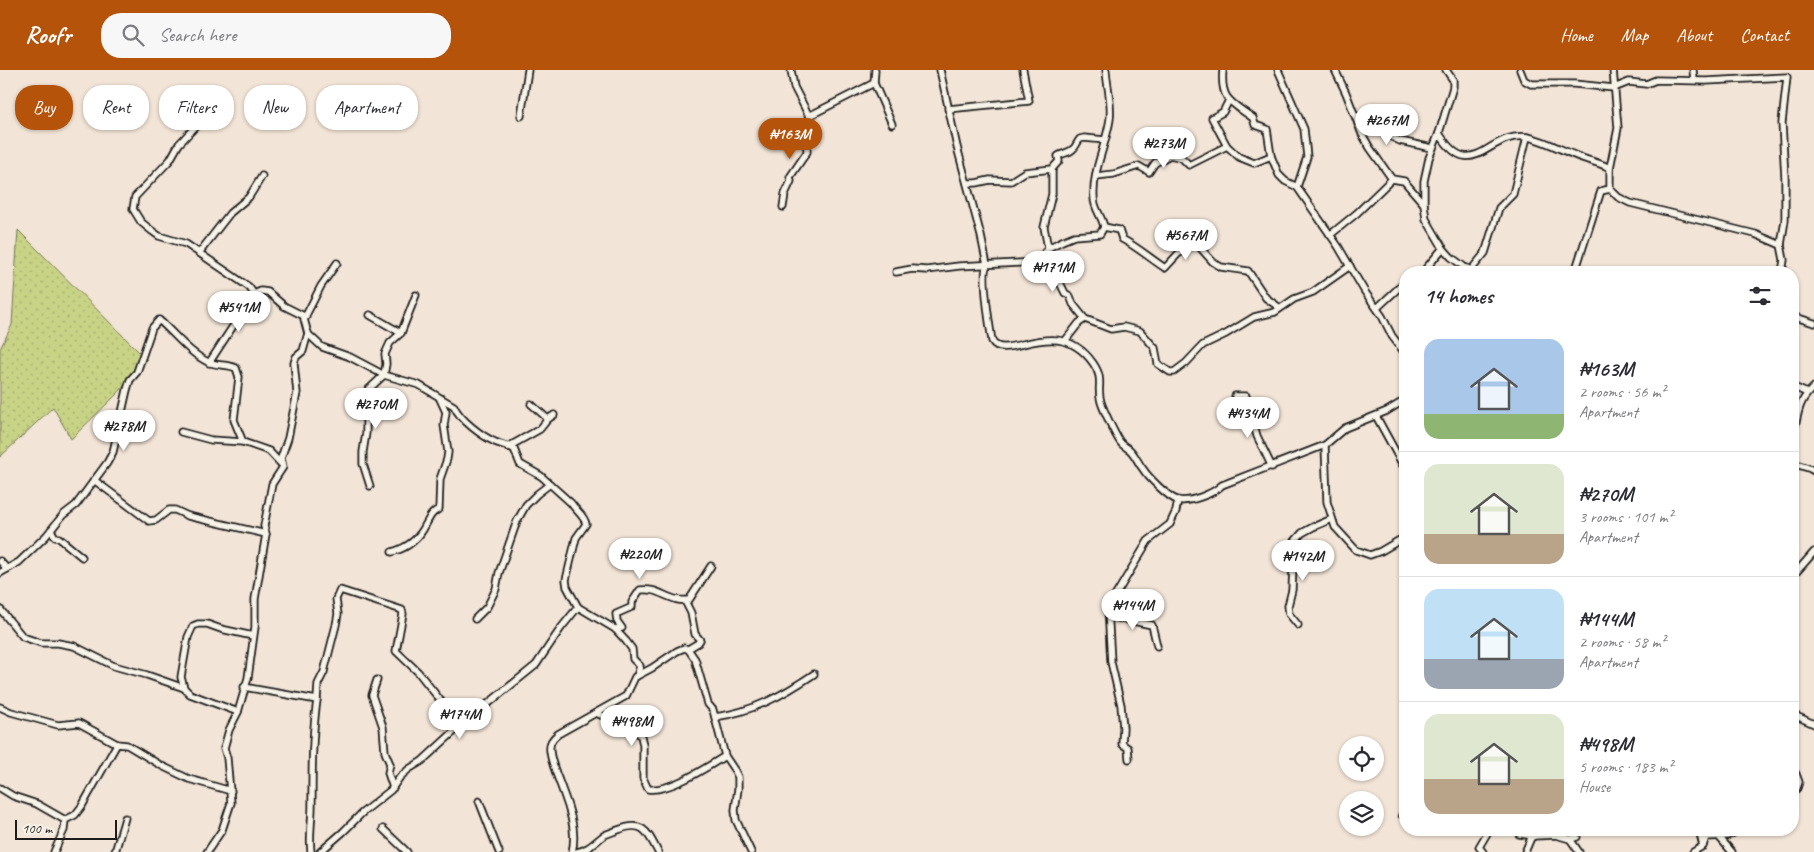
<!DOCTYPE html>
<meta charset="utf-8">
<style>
:root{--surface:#fff;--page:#f7f7f7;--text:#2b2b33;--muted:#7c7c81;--line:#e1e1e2;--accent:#b45309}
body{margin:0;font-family:Caveat,sans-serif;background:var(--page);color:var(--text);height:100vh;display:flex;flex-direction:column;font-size:19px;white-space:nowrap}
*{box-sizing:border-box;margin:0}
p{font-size:16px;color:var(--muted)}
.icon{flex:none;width:28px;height:28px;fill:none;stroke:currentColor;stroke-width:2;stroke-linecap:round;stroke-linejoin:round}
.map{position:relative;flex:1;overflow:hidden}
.side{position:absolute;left:1399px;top:196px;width:400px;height:570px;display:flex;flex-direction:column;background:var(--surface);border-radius:20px;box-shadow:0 1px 4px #0004}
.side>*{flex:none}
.top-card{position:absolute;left:15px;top:15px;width:475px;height:45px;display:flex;gap:10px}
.controls{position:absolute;left:1339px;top:666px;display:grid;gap:10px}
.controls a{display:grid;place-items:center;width:45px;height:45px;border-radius:50%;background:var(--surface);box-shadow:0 1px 4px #0004;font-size:25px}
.scale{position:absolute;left:15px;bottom:12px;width:102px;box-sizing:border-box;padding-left:5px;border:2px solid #1c1c1c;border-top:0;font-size:14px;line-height:18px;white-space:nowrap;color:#1c1c1c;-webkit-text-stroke:4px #f7f3e8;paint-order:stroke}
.price{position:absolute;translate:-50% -42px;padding:0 11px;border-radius:18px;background:#fff;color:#222;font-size:16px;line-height:32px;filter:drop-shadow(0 1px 2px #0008)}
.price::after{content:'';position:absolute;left:50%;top:30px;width:15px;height:11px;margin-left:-8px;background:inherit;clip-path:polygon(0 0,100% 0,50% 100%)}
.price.active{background:var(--accent);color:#fff}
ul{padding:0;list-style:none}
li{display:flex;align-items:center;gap:15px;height:125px;padding:0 25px}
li+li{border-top:1px solid var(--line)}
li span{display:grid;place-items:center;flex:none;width:140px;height:100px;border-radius:15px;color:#555}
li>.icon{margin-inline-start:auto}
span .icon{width:60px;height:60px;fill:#fffc;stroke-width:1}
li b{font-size:21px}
h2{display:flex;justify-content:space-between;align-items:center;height:60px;padding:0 25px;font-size:21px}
.pill{padding:0 18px;border-radius:20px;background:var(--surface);box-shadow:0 1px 4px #0004;font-size:18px;line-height:45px}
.pill.active{background:var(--accent);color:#fff}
header{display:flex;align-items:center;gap:30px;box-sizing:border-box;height:70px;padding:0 25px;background:var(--accent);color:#fff}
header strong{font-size:24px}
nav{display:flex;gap:28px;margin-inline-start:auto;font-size:18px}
.search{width:350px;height:45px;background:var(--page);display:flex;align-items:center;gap:12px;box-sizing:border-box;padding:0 18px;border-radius:20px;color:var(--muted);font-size:19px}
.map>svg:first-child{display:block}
.green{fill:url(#green-dots);stroke:#727851}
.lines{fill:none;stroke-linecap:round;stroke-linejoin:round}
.street-casing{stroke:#1c1c1c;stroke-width:9}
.street{stroke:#f7f3e8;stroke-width:5.5}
</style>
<header>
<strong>Roofr</strong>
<div class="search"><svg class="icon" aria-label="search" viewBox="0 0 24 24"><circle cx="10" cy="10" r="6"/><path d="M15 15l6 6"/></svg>Search here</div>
<nav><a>Home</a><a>Map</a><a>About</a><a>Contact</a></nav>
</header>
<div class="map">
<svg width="1814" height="782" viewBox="0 0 1814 782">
<defs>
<pattern id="green-dots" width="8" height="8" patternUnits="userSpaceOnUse" patternTransform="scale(1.25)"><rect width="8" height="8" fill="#c8d386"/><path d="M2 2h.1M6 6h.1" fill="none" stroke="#abb573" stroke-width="1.8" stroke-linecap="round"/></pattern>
</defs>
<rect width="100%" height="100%" fill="#f2e4d6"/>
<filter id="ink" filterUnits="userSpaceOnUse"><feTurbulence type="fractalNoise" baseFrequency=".02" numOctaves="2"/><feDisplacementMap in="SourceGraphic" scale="10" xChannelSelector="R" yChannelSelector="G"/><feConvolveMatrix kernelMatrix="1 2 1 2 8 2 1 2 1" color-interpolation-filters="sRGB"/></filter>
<g filter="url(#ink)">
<polygon class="green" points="18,160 147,290 118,323 71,369 53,337 0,387 0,279 12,255"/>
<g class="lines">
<defs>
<g id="street">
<polyline points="791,0 794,17 809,46 874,13"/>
<polyline points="875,0 874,13 892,54"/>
<path d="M 940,0 L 957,77 L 981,166 L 987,195 C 981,203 990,258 992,271 C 1005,294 1057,242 1093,293 C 1105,310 1096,317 1101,332 C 1103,339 1117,369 1121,373 C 1123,376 1128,378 1130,380 C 1136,386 1138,393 1143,399 C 1148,407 1168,427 1177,430 C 1189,433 1213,424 1222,415 L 1325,375 L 1345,358 L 1387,341 L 1405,330"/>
<path d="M 1223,0 C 1220,30 1231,32 1253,48 L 1255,55 L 1267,59 L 1271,86 L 1279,105 L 1285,111 L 1297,117 L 1338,176 L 1365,222 L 1382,246 L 1392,266 L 1405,283"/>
<polyline points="1278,0 1304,59 1307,87 1297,117"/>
<polyline points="1335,0 1346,23 1362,64 1370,78 1392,109 1404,111 1424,134 1426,149 1443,178 1451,187 1463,196 1469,202"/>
<polyline points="1520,0 1524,10 1531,14 1574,14 1614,18 1629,12 1646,14 1656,10 1706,11 1787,7 1782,53 1785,108 1785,150 1781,175 1784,190 1782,202"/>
<polyline points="1693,0 1694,10"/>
<polyline points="1229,30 1223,42 1212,48 1227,76 1239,87 1254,93 1271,86"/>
<polyline points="948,39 1029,31 1023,0"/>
<polyline points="1355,45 1377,60 1400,71 1432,78"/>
<polyline points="521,46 528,0"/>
<polyline points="196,56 179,74 170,90 135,127 133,139 141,152 152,161 159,166 186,174 249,217 254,224"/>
<path d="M 1439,63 C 1472,117 1488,60 1528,67 C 1548,71 1566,83 1585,89 C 1594,92 1602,94 1610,98 L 1610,119 L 1618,127 L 1630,133 L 1755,164 L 1781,175"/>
<polyline points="1610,98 1618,58 1613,0"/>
<polyline points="1096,106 1114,104 1139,96 1149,102 1155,93 1170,85 1182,88 1189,95 1227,76"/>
<polyline points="967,113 976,113 990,110 1011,111 1025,102 1052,99"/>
<polyline points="1424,134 1424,111 1429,88 1439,63 1453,17 1453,10 1446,0"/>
<polyline points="783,137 785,124 791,111 790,107 807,82 806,56 809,46"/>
<path d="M 1104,157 L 1119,160 L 1122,169 C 1136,176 1151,189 1165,198 L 1178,184 L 1196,173 L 1213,192 L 1221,197 L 1248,201 L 1266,228 L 1280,238"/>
<polyline points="1330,165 1357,143 1392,109"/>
<path d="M 1048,178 L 1044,157 L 1052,124 L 1052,99 L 1059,91 L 1058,86 C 1063,83 1069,83 1073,79 C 1076,77 1077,72 1080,69 L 1084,68 L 1105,70"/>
<polyline points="1045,182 1065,223 1070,226 1073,234 1085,249 1111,259 1124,257 1140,261 1155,278 1158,294 1170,302 1174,302 1186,293 1203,275 1226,264 1254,247 1275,242 1294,229 1313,222 1350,196"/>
<polyline points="199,183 230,143 249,127 262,106"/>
<path d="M 337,193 L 321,216 L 304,249 L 308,264 L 322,277 L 350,287 L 384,305 L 419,315 L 454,336 C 460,350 482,366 495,372 C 502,375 508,376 514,379 L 520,394 L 541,406 L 571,433 C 576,441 584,445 586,454 L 576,468 L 566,510 L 567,517 L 578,537 L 615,559 L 626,571 L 632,579 L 633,589 L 640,596 L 637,606"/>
<polyline points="1467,198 1471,200 1485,183 1499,138 1513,124 1527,67"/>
<path d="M 896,202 L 912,199 L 927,200 L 959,196 L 1038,192 L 1043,188 L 1048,178 L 1062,171 L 1074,166 L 1100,164 L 1104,157 C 1102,146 1094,139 1094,128 C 1092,101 1106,76 1110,49 C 1112,32 1107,17 1106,0"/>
<polyline points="1423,202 1443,178"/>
<polyline points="1575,202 1601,121 1610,119"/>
<polyline points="1377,238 1405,212"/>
<polyline points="370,245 401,263"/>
<polyline points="1792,246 1814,253"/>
<polyline points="1065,271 1079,253 1085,249"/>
<polyline points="209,293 254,224 261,221 268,222 284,236 306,247"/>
<polyline points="1792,316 1807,323"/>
<polyline points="1235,326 1246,326 1257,366 1272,397"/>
<polyline points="531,334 548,349"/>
<polyline points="1376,346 1405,399"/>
<polyline points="181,362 211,370 243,372 269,381 282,395"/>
<path d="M 1792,365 C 1800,345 1795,334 1814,317"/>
<polyline points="1325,375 1327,432 1335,457 1356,480 1370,485 1381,481 1405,467"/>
<polyline points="508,377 540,359 548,349 554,345"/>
<path d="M 1792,392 C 1800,397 1807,396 1814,401"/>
<polyline points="94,410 149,451 156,450 169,440 175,440 188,446 266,464"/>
<polyline points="370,416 363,394 363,382 366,363 366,329 368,320 384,305 386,294 385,284 390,273 401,263 416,225"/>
<polyline points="51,460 55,467 59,468 82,487"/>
<path d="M 392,482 C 407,478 419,469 426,454 C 430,447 431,443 439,439 L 440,409 L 447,389 L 448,382 L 444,355 L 446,342 L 440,329"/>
<polyline points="0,491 7,499"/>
<path d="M 0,503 L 19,492 L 46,466 L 63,445 L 76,435 L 107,393 L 113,382 L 127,320 L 130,310 L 137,302 L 152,258 L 159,250 C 175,264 189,283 208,292 C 217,296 227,294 236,298 L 239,307 L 234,350 L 243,372"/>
<polyline points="1792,507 1814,482"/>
<polyline points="0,539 23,567 41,573 58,573 74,576 114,596 147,605 184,618"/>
<polyline points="1109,546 1152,555 1157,576"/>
<polyline points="475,549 487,537 496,519 499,503 517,451 526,435 537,424 550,414"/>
<polyline points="1298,555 1289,544 1288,536 1292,520 1293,496 1292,479 1294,472 1302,463 1313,457 1332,449"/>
<path d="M 615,559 L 622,558 L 617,551 L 616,544 L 632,537 L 632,532 L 640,520 C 660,517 669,533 689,530 L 711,496"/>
<polyline points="688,579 695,589 708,634 713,640 725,686 735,701 738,707 738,719 735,740 736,750 751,782"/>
<polyline points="377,610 372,625 383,657 385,682 390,694 388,703 393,718"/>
<path d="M 244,617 L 317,630 C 312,666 312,699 312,735 C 312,751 309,767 311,782"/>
<polyline points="317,630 318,614 324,602 336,555 338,544 336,529 340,520 402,540 403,544 396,581 418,602 448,640 458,658"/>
<polyline points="0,637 11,642 58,655 79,653 117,674"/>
<polyline points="238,642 190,624 184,618 181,607 188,567 193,556 198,554 207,554 221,559 253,566"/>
<path d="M 596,643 L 636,660 L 641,666 L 643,675 L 643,708 L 648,719 C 670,722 707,697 725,686"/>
<polyline points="1792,644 1814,654"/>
<path d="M 715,647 C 753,642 783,625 814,604"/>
<polyline points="1129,689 1128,678 1122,674 1123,658 1121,635 1111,592 1108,538 1148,471 1170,454 1176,441 1178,430"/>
<polyline points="1792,700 1796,704 1799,712 1797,718 1792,723"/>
<polyline points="0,718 13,726 37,734 65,750 64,760 54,782"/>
<polyline points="479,731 499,782"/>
<polyline points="1402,745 1405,744"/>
<polyline points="65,750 75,745 82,736 117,674 127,675 162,696 189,709 231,721"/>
<polyline points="383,759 407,782"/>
<polyline points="1516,760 1519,764 1534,766 1556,765 1570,769 1577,767"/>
<polyline points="1699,760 1703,776"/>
<polyline points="1719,767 1732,782"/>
<polyline points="1570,769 1579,782"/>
<polyline points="115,782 125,748"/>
<polyline points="207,782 222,760 231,733 227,688 224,678 229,660 238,642 248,608 255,557 255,529 266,464 264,456 272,414 283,397 281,388 288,368 297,323 294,293 296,287 303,281 308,263"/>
<polyline points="320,782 343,762 362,743 391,720 400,707 409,699 422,691 458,658 536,595 561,558 578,537"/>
<path d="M 572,782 C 578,758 567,733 559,711 C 555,701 551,691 550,681 C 549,673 552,669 558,664 L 626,626 L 635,607 L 652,598 L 677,581 L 684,578 L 688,579 L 698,573 L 700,570 L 695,564 L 691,543 L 685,531"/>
<path d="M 577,782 C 588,780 594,773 603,766 C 608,763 613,762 618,760 C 643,750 647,761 658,782"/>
<polyline points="1483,782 1479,777 1489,760"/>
<polyline points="1525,782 1531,768 1534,766"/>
<polyline points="1693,782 1703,776 1706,767 1727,766 1740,760"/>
</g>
</defs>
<use href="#street" class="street-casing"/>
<use href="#street" class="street"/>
</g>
</g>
</svg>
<div class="controls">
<a><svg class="icon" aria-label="locate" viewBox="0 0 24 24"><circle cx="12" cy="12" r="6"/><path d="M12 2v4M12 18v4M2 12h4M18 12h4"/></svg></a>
<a><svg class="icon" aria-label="layers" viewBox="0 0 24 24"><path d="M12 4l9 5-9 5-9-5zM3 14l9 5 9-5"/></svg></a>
</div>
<div class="scale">100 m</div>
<b class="price" style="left:1387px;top:76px">₦267M</b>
<b class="price active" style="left:790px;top:90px">₦163M</b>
<b class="price" style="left:1164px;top:99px">₦273M</b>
<b class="price" style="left:1186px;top:191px">₦567M</b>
<b class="price" style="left:1053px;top:223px">₦171M</b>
<b class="price" style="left:239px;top:263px">₦541M</b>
<b class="price" style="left:376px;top:360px">₦270M</b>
<b class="price" style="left:1248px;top:369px">₦434M</b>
<b class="price" style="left:124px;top:382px">₦278M</b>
<b class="price" style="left:640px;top:510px">₦220M</b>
<b class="price" style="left:1303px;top:512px">₦142M</b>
<b class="price" style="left:1133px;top:561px">₦144M</b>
<b class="price" style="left:460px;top:670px">₦174M</b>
<b class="price" style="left:632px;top:677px">₦498M</b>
<div class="top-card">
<a class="pill active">Buy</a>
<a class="pill">Rent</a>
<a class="pill">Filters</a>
<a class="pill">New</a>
<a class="pill">Apartment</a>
</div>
<section class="side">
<h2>14 homes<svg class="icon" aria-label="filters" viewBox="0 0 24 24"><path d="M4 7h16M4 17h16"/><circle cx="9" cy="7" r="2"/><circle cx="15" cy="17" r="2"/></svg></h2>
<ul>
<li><span style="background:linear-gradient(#a9c7e8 75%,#8fb573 0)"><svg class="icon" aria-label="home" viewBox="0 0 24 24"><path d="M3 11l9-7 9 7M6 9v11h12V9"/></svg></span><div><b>₦163M</b><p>2 rooms · 56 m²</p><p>Apartment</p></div></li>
<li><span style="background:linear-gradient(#dfe7d0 70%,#b9a48a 0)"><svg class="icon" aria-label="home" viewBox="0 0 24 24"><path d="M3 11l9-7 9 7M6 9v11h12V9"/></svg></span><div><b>₦270M</b><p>3 rooms · 101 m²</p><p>Apartment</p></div></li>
<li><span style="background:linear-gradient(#bfe0f5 70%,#9aa5b1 0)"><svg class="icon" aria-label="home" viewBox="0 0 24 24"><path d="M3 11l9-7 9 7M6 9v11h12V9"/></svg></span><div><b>₦144M</b><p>2 rooms · 58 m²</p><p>Apartment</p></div></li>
<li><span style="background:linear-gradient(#dfe7d0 65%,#b9a48a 0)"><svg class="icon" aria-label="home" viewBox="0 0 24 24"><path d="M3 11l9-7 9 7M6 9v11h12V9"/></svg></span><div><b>₦498M</b><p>5 rooms · 183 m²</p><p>House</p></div></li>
</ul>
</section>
</div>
